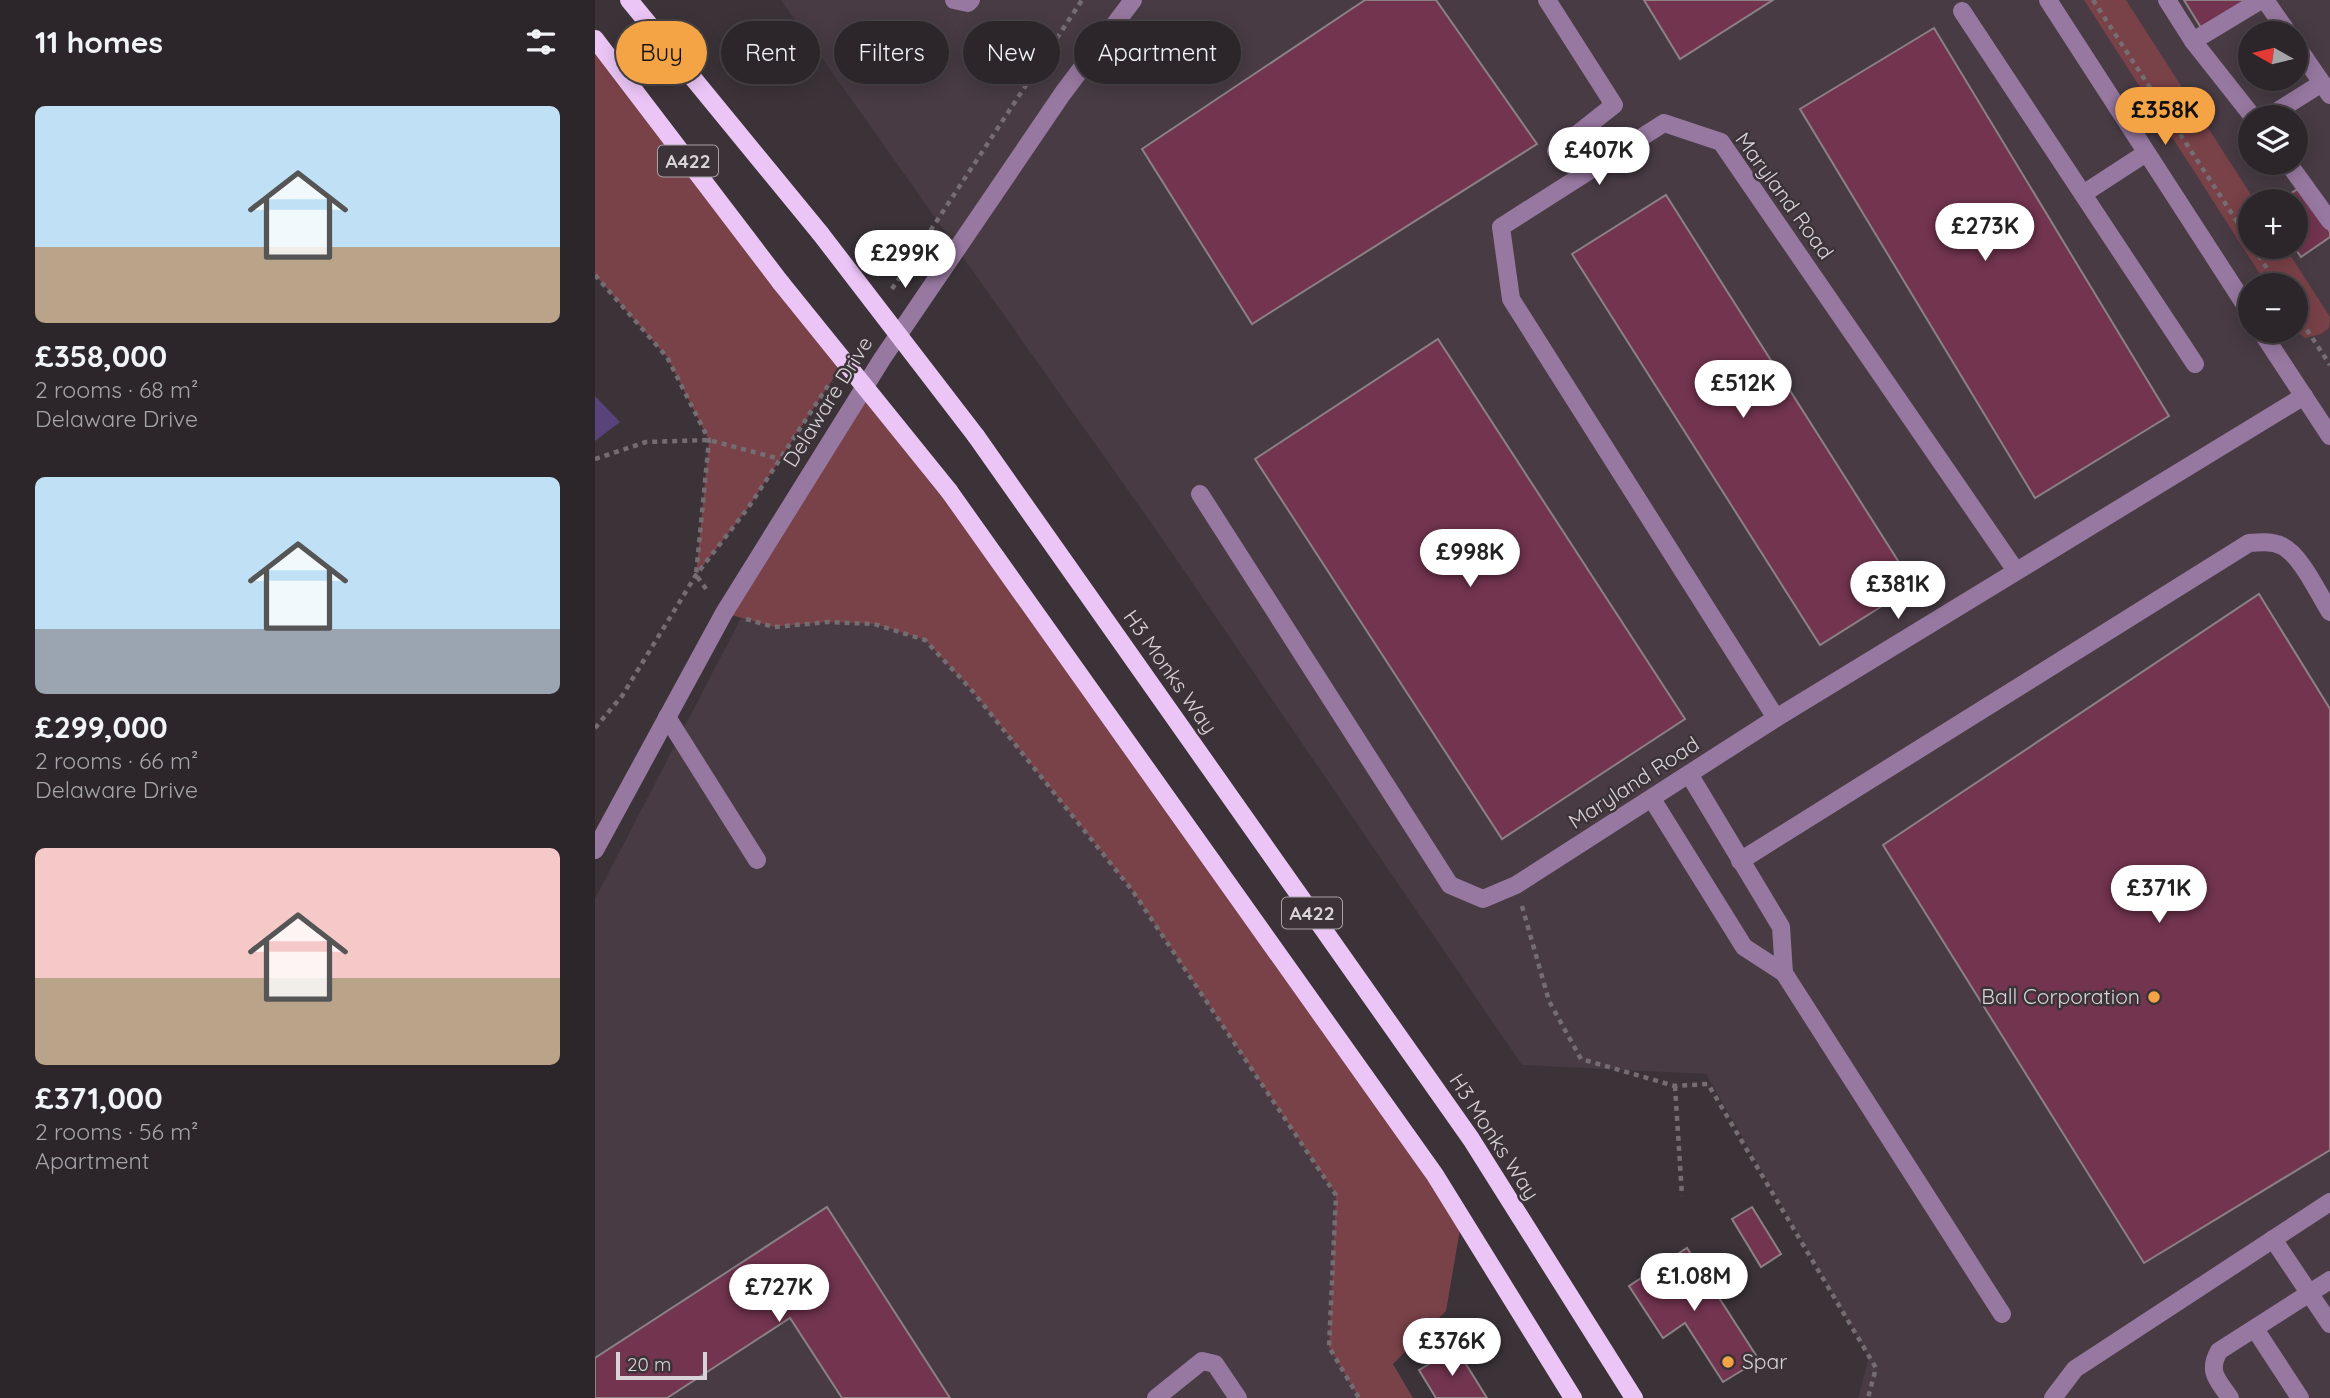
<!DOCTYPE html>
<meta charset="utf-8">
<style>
:root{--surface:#2c262a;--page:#342e32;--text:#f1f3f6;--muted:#a6a5a8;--line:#484347;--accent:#f4a444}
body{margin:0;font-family:Quicksand,sans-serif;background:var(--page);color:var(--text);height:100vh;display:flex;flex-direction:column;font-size:26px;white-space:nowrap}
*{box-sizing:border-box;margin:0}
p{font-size:23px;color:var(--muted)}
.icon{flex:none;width:38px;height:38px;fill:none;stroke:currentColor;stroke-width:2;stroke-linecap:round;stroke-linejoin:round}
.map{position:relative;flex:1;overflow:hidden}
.drawer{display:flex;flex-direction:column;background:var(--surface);width:595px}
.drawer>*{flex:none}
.top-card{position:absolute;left:21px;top:21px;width:665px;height:63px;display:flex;gap:14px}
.needle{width:46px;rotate:278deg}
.tools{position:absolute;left:1643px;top:21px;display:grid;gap:14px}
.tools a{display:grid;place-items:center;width:70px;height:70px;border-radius:50%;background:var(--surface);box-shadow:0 4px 18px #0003,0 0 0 2px var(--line);font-size:35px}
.scale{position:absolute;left:21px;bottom:18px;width:91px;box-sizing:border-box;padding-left:7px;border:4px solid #d7d3d6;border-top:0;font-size:19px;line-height:24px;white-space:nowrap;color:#d7d3d6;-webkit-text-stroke:5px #3b3338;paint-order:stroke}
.price{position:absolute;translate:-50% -60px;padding:0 16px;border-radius:24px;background:#fff;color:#222;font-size:23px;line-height:46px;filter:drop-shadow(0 2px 4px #0008)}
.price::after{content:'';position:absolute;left:50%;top:42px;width:21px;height:16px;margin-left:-10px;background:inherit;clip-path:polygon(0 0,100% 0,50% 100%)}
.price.selected{background:var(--accent);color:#111}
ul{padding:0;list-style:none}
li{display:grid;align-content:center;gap:14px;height:371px;padding:0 35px}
li span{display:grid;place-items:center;height:217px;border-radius:10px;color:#555}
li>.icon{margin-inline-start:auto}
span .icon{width:126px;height:126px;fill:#fffc;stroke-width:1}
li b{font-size:30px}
h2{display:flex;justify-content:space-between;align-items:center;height:84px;padding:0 35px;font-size:30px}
.chip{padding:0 24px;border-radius:32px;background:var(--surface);box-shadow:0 4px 18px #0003,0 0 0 2px var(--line);font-size:24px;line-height:63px}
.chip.selected{background:var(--accent);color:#111}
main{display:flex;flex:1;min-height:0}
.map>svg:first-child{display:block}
.built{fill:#483b44;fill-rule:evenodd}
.green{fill:#794148}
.water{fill:#59437b}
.building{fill:#72344f;stroke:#8b8184;stroke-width:2}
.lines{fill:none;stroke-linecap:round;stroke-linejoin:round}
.path{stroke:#746e72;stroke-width:4.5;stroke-dasharray:5 5;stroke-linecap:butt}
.minor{stroke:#9778a0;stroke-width:18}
.major{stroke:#ebc5f6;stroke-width:18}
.major-bridge{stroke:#ebc5f6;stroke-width:18}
.poi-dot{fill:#f4a444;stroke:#3b3338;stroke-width:2.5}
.labels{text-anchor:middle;stroke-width:5;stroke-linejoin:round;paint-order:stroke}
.shield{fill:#3b3338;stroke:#a8a3a7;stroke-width:2}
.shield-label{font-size:19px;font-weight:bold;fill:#d7d3d6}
.street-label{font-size:21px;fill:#d7d3d6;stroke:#3b3338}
.poi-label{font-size:21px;fill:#d7d3d6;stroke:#3b3338;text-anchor:end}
</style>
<main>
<section class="drawer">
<h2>11 homes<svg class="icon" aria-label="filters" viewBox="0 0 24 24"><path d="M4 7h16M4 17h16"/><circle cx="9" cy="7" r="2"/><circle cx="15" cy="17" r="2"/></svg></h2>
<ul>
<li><span style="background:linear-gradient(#bfe0f5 65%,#b9a48a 0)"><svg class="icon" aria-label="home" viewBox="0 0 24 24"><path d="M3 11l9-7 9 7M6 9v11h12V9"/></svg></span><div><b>£358,000</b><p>2 rooms · 68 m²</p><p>Delaware Drive</p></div></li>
<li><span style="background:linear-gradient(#bfe0f5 70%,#9aa5b1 0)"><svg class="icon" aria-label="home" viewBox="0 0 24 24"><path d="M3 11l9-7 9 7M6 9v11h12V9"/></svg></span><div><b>£299,000</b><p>2 rooms · 66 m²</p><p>Delaware Drive</p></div></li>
<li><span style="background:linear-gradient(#f6c9c9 60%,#b9a48a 0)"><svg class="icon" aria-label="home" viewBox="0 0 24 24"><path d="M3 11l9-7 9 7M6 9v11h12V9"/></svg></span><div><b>£371,000</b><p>2 rooms · 56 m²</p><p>Apartment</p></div></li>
</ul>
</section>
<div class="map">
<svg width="1735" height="1398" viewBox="0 0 1735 1398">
<rect width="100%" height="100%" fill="#3b3338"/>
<g class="built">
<path d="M 186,0 L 1735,0 L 1735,1398 L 1263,1398 L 1274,1357 L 1111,1074 L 927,1065 L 564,534 ZM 1656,33 L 1701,33 L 1701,79 L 1656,79 ZM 1656,117 L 1701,117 L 1701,163 L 1656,163 ZM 1656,201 L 1701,201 L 1701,247 L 1656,247 ZM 1656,285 L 1701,285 L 1701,331 L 1656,331 Z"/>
<polygon points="146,618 179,627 233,622 279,624 330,640 375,688 537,890 741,1195 734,1347 764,1398 0,1398 0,899"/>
</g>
<g class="green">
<polygon points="1489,0 1531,0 1660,201 1656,201 1656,247 1690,247 1735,317 1734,328 1726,334 1710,338 1701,331 1701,285 1672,285"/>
<polygon points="0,39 247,365 153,508 101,575 114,440 72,357 0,275"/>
<polygon points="270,386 867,1218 851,1311 798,1364 818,1398 764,1398 734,1347 741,1195 537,890 375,688 330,640 280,624 233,622 179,627 129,613"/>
</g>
<polygon class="water" points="0,396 25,422 0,441"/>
<g class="building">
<polygon points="770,0 841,0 942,144 657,324 547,149"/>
<polygon points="1049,0 1178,0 1085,59"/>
<polygon points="1589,0 1655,0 1608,31"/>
<polygon points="1339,28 1574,416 1440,498 1205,109"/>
<polygon points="1704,188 1735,232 1735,237 1706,257 1699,247 1701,247 1701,201 1684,201"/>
<polygon points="1071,195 1319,586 1225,645 977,254"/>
<polygon points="843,339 1090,719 907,839 660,459"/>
<polygon points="1664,594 1735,709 1735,1150 1549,1263 1288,845"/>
<polygon points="232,1207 355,1398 247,1398 195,1318 72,1398 0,1398 0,1358"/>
<polygon points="1157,1207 1186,1254 1166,1267 1137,1219"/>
<polygon points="1092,1248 1164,1360 1128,1382 1090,1323 1068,1338 1034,1286"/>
<polygon points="861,1348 892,1398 841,1398 824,1370"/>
</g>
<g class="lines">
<g class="path">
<polyline points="1498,0 1656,243"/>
<polyline points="1658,247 1683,285"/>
<polyline points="0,275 72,357 114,440 101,575 114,593"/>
<polyline points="297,289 487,0"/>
<polyline points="1701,313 1735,365"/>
<polyline points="0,459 51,442 114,440 185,459"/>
<polyline points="151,619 179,627 233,622 279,624 330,640 375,688 537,890 741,1195 734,1347 764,1398"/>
<polyline points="0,728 27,696 101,575 153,508 236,381"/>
<polyline points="927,906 954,1001 986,1059 1080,1086 1113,1084 1281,1368 1273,1398"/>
<polyline points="1080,1086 1087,1196"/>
</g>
<g class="minor">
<polyline points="359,0 373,3 376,0"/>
<polyline points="952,0 1019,105 961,151"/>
<polyline points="1453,0 1656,314"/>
<polyline points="1572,0 1598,41 1658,117"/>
<polyline points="1670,0 1693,33"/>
<polyline points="1367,11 1600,364"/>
<polyline points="1598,41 1666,0"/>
<polyline points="1701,45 1727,83"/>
<polyline points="1673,117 1727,83 1735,95"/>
<polyline points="1693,163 1735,221"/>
<polyline points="1488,194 1551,153"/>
<polyline points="1666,331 1735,436"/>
<polyline points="605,494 855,885 888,899 921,885 1181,718 1709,396"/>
<polyline points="72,717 162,860"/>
<polyline points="1181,718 916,299 906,227 1069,123 1126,142 1421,571"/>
<polyline points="1094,774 1186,927 1189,973"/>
<polyline points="1057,799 1149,947 1189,973 1407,1314"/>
<polyline points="0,850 129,613 287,359 468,93 538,0"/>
<path d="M 1145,861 L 1654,543 C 1665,542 1677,541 1687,546 C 1706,555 1723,593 1735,612"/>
<polyline points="1678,1239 1735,1324"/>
<polyline points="1660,1329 1705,1398"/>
<polyline points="561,1398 607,1361 620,1364 643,1398"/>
<polyline points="1458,1398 1480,1369 1735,1202"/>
<path d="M 1635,1398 C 1623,1380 1612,1372 1624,1351 L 1735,1280"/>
</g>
<g class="major">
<polyline points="34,0 225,233"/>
<polyline points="0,39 186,283"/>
<polyline points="381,436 876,1139 1039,1398"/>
<polyline points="354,491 840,1175 978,1398"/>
</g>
<g class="major-bridge">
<polyline points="225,233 381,436"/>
<polyline points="186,283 354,491"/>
</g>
</g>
<g class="poi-dot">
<circle cx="1559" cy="997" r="7"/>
<circle cx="1133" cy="1362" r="7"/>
</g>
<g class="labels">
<g class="shield">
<rect x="63" y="145.5" width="60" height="31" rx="5"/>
<rect x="687" y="897.5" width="60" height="31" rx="5"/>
</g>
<g class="shield-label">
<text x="93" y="168">A422</text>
<text x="717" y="920">A422</text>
</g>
<g class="street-label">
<text transform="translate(1189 196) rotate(54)" y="7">Maryland Road</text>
<text transform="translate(233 402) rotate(-58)" y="7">Delaware Drive</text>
<text transform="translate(575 672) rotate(55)" y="7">H3 Monks Way</text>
<text transform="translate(1039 783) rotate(-33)" y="7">Maryland Road</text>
<text transform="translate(899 1137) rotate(57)" y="7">H3 Monks Way</text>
</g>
<g class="poi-label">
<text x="1545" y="1004">Ball Corporation</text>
<text x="1147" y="1369" text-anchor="start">Spar</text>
</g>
</g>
</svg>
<div class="tools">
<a><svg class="needle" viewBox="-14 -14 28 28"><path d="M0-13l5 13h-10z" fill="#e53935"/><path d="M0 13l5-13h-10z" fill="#a6a5a8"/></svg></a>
<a><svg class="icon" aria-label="layers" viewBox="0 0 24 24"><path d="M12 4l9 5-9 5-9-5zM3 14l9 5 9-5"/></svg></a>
<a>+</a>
<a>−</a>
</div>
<div class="scale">20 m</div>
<b class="price selected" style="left:1570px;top:147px">£358K</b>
<b class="price" style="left:1004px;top:187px">£407K</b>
<b class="price" style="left:1390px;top:263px">£273K</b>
<b class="price" style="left:310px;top:290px">£299K</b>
<b class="price" style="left:1148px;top:420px">£512K</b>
<b class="price" style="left:875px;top:589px">£998K</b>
<b class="price" style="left:1303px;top:621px">£381K</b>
<b class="price" style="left:1564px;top:925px">£371K</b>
<b class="price" style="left:1099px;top:1313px">£1.08M</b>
<b class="price" style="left:184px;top:1324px">£727K</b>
<b class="price" style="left:857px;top:1378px">£376K</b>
<div class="top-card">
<a class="chip selected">Buy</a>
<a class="chip">Rent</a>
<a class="chip">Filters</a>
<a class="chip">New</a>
<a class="chip">Apartment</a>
</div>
</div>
</main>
